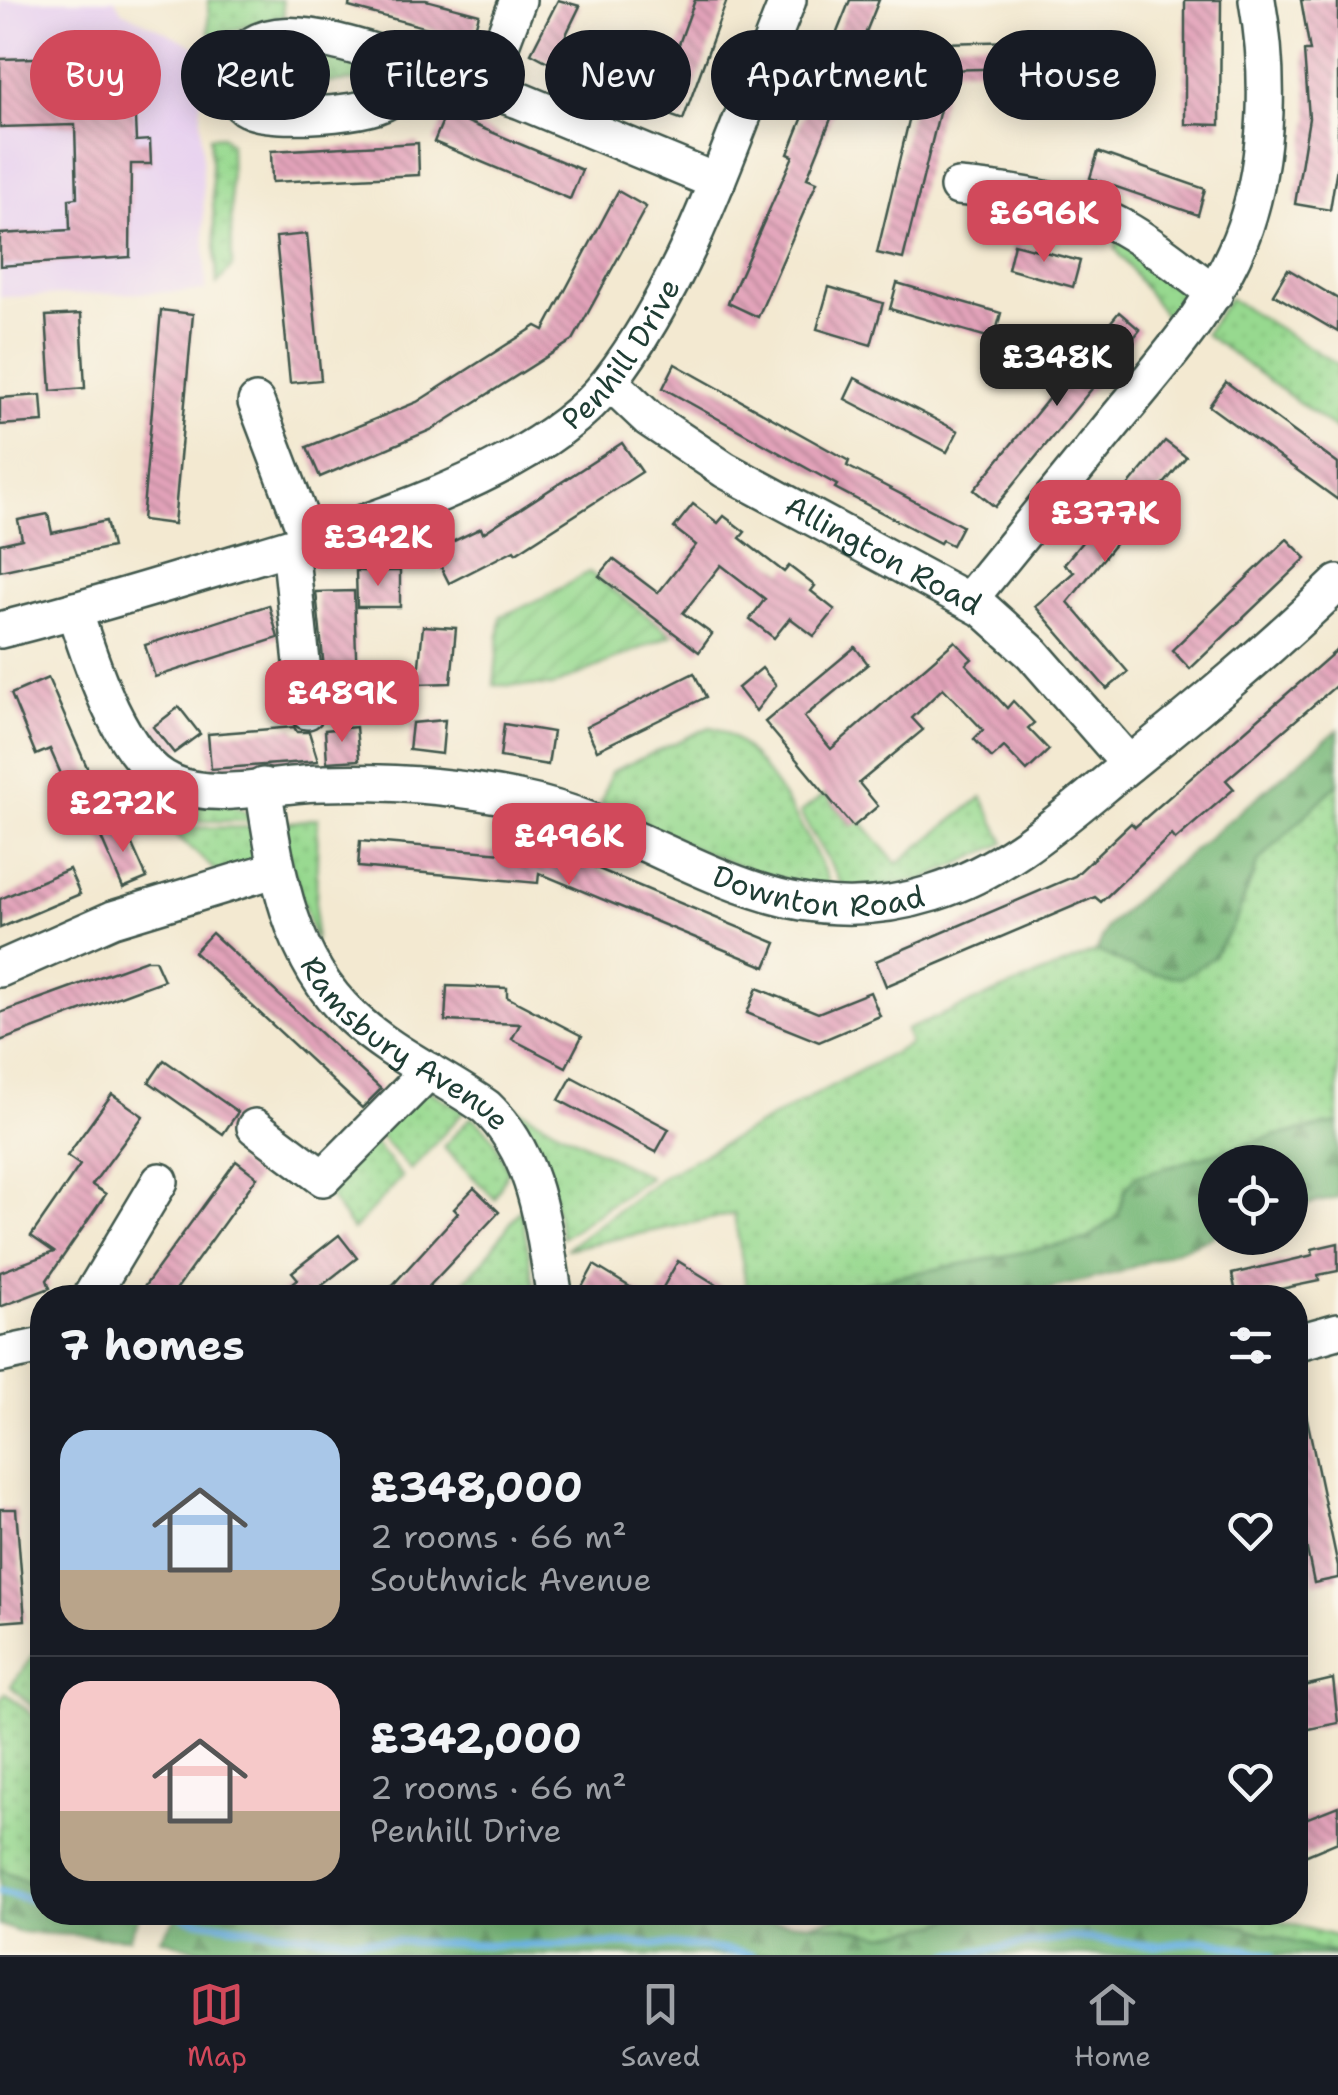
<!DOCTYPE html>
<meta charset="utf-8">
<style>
:root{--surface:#171b24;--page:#242831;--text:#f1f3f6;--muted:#9ea1a6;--line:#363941;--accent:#d1495b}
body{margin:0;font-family:"Shantell Sans",sans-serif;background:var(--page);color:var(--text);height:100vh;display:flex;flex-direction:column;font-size:38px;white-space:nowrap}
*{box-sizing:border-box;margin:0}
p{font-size:32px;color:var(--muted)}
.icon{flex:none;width:55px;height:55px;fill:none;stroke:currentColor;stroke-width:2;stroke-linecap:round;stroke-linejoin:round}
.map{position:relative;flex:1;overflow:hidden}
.details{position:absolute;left:30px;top:1285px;width:1278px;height:640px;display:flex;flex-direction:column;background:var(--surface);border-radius:40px;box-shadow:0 5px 25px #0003}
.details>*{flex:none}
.guide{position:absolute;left:30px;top:30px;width:1280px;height:90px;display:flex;gap:20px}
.buttons{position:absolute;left:1198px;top:1145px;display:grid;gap:20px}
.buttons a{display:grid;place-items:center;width:110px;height:110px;border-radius:50%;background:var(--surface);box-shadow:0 5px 25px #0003;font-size:50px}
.price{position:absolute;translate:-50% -85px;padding:0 22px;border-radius:20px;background:var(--accent);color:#fff;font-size:32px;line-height:65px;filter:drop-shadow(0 2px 5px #0008)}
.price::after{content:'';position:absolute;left:50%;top:60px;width:30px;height:22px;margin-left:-15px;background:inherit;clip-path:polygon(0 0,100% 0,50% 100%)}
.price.selected{background:#222;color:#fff}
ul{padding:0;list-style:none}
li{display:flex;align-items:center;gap:30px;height:250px;padding:0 30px}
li+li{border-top:2px solid var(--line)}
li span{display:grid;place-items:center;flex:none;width:280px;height:200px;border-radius:30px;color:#555}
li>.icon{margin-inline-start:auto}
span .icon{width:120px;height:120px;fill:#fffc;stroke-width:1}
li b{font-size:42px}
h2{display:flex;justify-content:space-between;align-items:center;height:120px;padding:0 30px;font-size:42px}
.pill{padding:0 35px;border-radius:45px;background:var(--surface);box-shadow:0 5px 25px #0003;font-size:35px;line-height:90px}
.pill.selected{background:var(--accent);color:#fff}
.tabs{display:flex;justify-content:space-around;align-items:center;height:140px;border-top:2px solid var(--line);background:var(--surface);font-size:28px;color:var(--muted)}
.tabs a{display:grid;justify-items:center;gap:5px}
.tabs .selected{color:var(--accent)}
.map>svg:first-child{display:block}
.built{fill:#e8d2ef}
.grass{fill:url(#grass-dots);stroke:#5b8b62;stroke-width:2.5}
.forest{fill:url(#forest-firs);stroke:#4c7b57;stroke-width:2.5}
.garden{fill:url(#garden-furrows);stroke:#5b8b62;stroke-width:2.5}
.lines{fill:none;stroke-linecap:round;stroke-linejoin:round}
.stream{stroke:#6db6e5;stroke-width:8}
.building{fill:url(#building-back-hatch)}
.minor-casing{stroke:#3f574c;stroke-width:40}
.minor{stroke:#fff;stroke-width:35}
.labels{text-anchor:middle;stroke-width:8;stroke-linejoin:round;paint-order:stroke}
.street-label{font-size:30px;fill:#1f3d34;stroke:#fbf7ec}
</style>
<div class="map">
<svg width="1338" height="1955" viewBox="0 0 1338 1955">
<defs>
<pattern id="grass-dots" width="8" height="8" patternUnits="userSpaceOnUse" patternTransform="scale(2.5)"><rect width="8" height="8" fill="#97d98f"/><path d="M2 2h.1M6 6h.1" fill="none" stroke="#82bb7c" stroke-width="1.8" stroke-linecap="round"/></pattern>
<pattern id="forest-firs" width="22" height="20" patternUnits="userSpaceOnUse" patternTransform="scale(2.5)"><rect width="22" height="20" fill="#79b97a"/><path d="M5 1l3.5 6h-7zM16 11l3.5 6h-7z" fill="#639865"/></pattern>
<pattern id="garden-furrows" width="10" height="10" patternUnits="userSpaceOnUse" patternTransform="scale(2.5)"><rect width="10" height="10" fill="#97d98f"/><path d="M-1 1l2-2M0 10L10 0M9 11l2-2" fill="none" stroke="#82bb7c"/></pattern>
<pattern id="building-back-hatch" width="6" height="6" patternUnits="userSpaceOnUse" patternTransform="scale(2.5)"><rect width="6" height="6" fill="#e3a3ba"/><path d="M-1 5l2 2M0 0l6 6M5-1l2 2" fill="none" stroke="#b78698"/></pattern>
</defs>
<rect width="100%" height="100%" fill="#fbf7ec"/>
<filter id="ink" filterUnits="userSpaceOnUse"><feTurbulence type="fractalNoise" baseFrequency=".01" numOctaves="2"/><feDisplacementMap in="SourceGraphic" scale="20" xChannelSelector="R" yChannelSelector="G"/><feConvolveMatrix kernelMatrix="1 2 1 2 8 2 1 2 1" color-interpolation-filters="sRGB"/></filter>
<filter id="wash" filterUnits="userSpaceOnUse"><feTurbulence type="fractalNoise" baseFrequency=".0048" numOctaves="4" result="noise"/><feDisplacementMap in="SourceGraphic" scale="40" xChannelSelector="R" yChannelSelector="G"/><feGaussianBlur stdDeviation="2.25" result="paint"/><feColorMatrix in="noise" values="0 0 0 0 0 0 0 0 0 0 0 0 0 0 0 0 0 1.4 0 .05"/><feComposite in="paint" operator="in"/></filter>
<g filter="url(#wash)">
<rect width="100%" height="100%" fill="#f3e9d1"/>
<polygon class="built" points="0,0 115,0 122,11 199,48 206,291 0,297"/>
<g class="grass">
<polygon points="208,0 282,0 284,16 215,36 209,33"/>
<polygon points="265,44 382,66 386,88 358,96 358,81 294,84 295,98 257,104 241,75"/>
<polygon points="222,136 230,144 232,266 217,284 210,137"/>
<polygon points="1120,236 1191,295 1171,324 1115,248"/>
<polygon points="1229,298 1338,365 1338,431 1205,334"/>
<path d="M 710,727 C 754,732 816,847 831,888 C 749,879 675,839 601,804 L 611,772 Z"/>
<polygon points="1338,783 1338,848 1334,850 1338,859 1338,1123 1274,1136 1124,1191 1118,1216 1086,1240 864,1283 836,1297 748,1297 734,1214 566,1249 665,1175 910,1044 906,1030 1097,951 1141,971 1213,957 1235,922 1258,862"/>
<polygon points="152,788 236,806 257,821 160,821 139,805"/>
<polygon points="825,794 852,826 860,820 897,864 982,797 1005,843 923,880 846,891 800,813"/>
<polygon points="318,818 315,942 279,824"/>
<polygon points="260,827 256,858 221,876 169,828"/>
<polygon points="428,1090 464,1111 411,1170 376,1132"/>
<polygon points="514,1107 649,1177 562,1238 546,1169"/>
<polygon points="472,1116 492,1136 508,1170 495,1199 443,1147"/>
<polygon points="371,1139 402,1177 353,1230 327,1193"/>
<polygon points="521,1208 536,1297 448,1298 485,1259"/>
<polygon points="42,1643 42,1715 11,1686"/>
<polygon points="6,1693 42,1723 42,1888 0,1869 0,1700"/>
<polygon points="859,1913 963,1913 937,1925 882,1935 810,1923"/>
<polygon points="1196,1913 1250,1913 1338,1937 1338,1953 1288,1943"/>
</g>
<g class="forest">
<polygon points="1338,729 1338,783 1258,862 1235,922 1212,958 1182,978 1141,971 1097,951 1107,927 1136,899"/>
<polygon points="1338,1123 1338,1198 1290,1208 1290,1162 1215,1162 1215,1236 1119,1272 1016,1297 836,1297 864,1283 1086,1240 1118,1216 1124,1191 1136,1176 1274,1136"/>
<polygon points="0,1869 42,1888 42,1912 140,1913 129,1938 18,1932 0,1925"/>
<polygon points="180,1913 652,1912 840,1926 882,1935 937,1925 963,1913 1196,1913 1338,1955 214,1955 160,1938"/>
</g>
<polygon class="garden" points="589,572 672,635 552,686 494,685 501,616 542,599"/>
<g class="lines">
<g class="stream">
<polyline points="0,1892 42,1902"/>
<path d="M 177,1912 L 186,1918 C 299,1939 414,1944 529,1945 C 601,1946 680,1938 751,1955"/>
<polyline points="950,1955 1073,1937 1157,1946 1204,1940 1271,1955"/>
</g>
</g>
<g id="blocks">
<g class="building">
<polygon points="350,0 426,0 479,14 472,40 349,7"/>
<polygon points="558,0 580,6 564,39 621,66 608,94 531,53"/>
<polygon points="695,0 727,0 683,120 655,110"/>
<polygon points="850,0 879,0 807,178 817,182 758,317 728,303 793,156 788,154"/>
<polygon points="1185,0 1221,0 1220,125 1185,124"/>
<polygon points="1301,0 1338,0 1338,161 1330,210 1295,204 1309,118 1304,51 1310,51"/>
<polygon points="1098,39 1099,66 944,70 943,43"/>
<polygon points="141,55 142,95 134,95 136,141 150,140 151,164 131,164 130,257 0,266 0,234 70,230 69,199 77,198 75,125 0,127 0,59"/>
<polygon points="917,87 944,93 903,259 877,253"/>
<polygon points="446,113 582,170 570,199 434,142"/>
<polygon points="418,143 419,175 272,182 271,151"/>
<polygon points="1098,152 1205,189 1198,215 1090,178"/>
<polygon points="618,191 646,207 573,340 433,429 320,477 307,447 417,402 536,326 544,330"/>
<polygon points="307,234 321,380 290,383 276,237"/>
<polygon points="1014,244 1080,261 1073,287 1008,269"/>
<polygon points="1288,269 1338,299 1338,332 1273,294"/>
<polygon points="897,283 1001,313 994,339 890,309"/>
<polygon points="829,287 883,303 871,345 817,329"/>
<polygon points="161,310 193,314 174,524 142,520"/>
<polygon points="1119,312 1140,330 995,507 974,490"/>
<polygon points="81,314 85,388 51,391 46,316"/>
<polygon points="675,364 849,461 847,466 962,526 952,545 942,540 940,543 835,488 837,485 663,388"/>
<polygon points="855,378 958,431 947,452 845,399"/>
<polygon points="1226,382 1338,464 1338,500 1209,406"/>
<polygon points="41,395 43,422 0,425 0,398"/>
<polygon points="1165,441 1186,457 1068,602 1128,672 1107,689 1035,606 1074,572 1064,564"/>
<polygon points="622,443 642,472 516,553 514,550 449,583 433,551 481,528 483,533"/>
<polygon points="693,504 718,523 724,516 745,532 740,538 784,572 789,566 815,586 811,591 835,610 814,636 790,618 774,638 750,619 765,599 721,565 683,613 712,634 699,652 599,576 613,559 658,593 696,545 674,528"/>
<polygon points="48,514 52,533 106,521 112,547 0,571 0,544 22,539 18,520"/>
<polygon points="1287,539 1306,558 1190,669 1172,650"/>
<polygon points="356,571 400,571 400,607 357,607"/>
<polygon points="354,591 357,686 326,688 316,592"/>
<polygon points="269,605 278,638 155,677 145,645"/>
<polygon points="423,626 456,628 451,683 417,684"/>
<polygon points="955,641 972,659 966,664 1007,708 1013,701 1034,723 1028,728 1049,750 1027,771 1004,747 992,758 974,739 983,730 943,688 912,718 923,730 859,783 878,806 853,827 765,722 855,647 868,664 804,717 831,749"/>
<polygon points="1338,649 1338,684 1226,780 1234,789 1175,840 1171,835 1101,902 1095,897 886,986 876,961 1075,876 1131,823 1135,827"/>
<polygon points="762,668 776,685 756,711 738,688"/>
<polygon points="694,673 706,697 597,750 586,727"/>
<polygon points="48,678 100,797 76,808 50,749 36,755 11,694"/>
<polygon points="179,707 200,734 174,753 153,727"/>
<polygon points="445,720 442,754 409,750 412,723"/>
<polygon points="504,724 553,732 548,765 500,757"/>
<polygon points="294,727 297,732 309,732 318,761 211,769 208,734"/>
<polygon points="356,727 359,760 327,762 325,730"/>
<polygon points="122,822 147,878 123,888 99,833"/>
<polygon points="360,841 550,857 553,850 776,943 766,967 539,873 538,883 358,867"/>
<polygon points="69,869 80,894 0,928 0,899"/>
<polygon points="212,933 381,1089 362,1108 194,952"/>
<polygon points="146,960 155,960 164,980 0,1041 0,1013"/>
<polygon points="447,986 507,988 507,997 582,1036 566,1067 512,1039 520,1024 445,1021"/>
<polygon points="757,988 818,1013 870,992 880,1016 819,1042 747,1013"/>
<polygon points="164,1060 238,1112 223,1134 149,1082"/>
<polygon points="572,1077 669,1129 656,1152 559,1100"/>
<polygon points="112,1094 143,1116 92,1185 106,1194 47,1280 50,1288 0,1307 0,1272 54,1252 31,1236 80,1165 67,1156"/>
<polygon points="236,1161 257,1177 170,1298 136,1298"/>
<polygon points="474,1188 499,1212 418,1298 381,1298 458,1213 454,1209"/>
<polygon points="339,1235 357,1258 306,1298 274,1298 298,1279 292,1272"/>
<polygon points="1338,1243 1338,1271 1318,1275 1319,1281 1237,1298 1232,1274 1313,1255 1312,1249"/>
<polygon points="678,1261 738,1298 657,1298"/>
<polygon points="594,1265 617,1279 648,1298 576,1298"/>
<polygon points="1305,1409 1338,1566 1338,1578 1314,1583 1295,1493 1295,1410"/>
<polygon points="0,1509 16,1509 25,1620 0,1622"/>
<polygon points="1333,1679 1338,1723 1295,1732 1295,1688"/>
<polygon points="1338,1806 1338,1842 1295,1860 1295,1823"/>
</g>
</g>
</g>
<g filter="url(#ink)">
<use href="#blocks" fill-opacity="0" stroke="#3f574c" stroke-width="2.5"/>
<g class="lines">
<defs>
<g id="minor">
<path d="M 405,61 C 353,48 243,0 231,83 C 234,94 237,104 248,109 C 270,121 372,115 390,99 L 405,61 L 521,101 L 717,182"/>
<polyline points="485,87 518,0"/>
<path d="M 958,187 C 1015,192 1075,200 1125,229 C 1157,247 1185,272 1215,293"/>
<path id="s1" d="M 610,382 L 649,419 L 725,470 L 983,609 L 1032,653 L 1129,764"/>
<polyline points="256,402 309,541"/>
<polyline points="290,547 307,711"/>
<path d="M 969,600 C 1019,539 1069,478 1119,416 C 1167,358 1220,300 1245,227 C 1269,155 1270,74 1257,0"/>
<path id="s2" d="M 74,610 C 90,660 121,761 173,783 C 216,802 277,783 323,783 C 387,781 455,786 518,799 C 670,830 767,945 933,893 C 1007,870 1063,818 1122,770 C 1196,710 1269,650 1338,583"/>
<path id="s3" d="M 0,630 C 73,612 146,590 218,568 C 332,534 534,479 609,382 C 692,275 737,124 788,0"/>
<path id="s4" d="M 263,786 C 276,868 288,958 352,1017 C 391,1054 442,1076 486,1107 C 539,1157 543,1230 555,1298"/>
<polyline points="0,969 113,919 277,869"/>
<polyline points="255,1127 323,1178 429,1071"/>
<polyline points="90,1298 160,1181"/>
<polyline points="1295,1343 1338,1331"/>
<polyline points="0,1355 42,1346"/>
</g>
</defs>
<use href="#minor" class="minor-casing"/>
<use href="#minor" class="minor"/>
</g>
</g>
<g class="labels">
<g class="street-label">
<text dy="10" stroke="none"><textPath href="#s3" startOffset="695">Penhill Drive</textPath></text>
<text dy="10" stroke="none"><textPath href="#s1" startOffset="325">Allington Road</textPath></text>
<text dy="10" stroke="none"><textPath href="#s2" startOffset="870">Downton Road</textPath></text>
<text dy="10" stroke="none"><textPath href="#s4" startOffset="310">Ramsbury Avenue</textPath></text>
</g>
</g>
</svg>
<div class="buttons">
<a><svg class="icon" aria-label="locate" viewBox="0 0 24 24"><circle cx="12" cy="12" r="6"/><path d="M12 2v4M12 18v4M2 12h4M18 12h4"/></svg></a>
</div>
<b class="price" style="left:1044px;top:265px">£696K</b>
<b class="price selected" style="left:1057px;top:409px">£348K</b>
<b class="price" style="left:1105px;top:565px">£377K</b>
<b class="price" style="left:378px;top:589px">£342K</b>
<b class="price" style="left:342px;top:745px">£489K</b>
<b class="price" style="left:123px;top:855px">£272K</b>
<b class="price" style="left:569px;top:888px">£496K</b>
<div class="guide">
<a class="pill selected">Buy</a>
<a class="pill">Rent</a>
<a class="pill">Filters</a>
<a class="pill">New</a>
<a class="pill">Apartment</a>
<a class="pill">House</a>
</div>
<section class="details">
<h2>7 homes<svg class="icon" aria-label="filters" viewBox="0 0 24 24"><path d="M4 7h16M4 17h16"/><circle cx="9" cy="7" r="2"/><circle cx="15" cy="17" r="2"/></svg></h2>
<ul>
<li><span style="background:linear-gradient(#a9c7e8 70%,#b9a48a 0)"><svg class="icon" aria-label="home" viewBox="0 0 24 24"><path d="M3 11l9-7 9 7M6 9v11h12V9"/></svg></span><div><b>£348,000</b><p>2 rooms · 66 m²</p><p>Southwick Avenue</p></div><svg class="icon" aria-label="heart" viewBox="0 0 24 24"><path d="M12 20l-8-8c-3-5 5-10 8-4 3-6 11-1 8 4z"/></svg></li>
<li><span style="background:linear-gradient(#f6c9c9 65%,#b9a48a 0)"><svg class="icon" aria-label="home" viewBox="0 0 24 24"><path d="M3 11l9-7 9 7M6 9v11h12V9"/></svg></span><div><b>£342,000</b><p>2 rooms · 66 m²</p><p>Penhill Drive</p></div><svg class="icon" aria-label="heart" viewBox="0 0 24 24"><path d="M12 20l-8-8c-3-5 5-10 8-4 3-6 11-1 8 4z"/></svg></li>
</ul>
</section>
</div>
<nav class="tabs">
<a class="selected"><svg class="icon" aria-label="map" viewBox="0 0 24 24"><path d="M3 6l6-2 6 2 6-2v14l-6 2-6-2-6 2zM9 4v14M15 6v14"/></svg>Map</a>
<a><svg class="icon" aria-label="saved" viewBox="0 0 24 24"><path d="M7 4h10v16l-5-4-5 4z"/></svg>Saved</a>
<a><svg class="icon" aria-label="home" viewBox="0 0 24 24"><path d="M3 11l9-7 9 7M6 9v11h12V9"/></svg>Home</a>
</nav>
